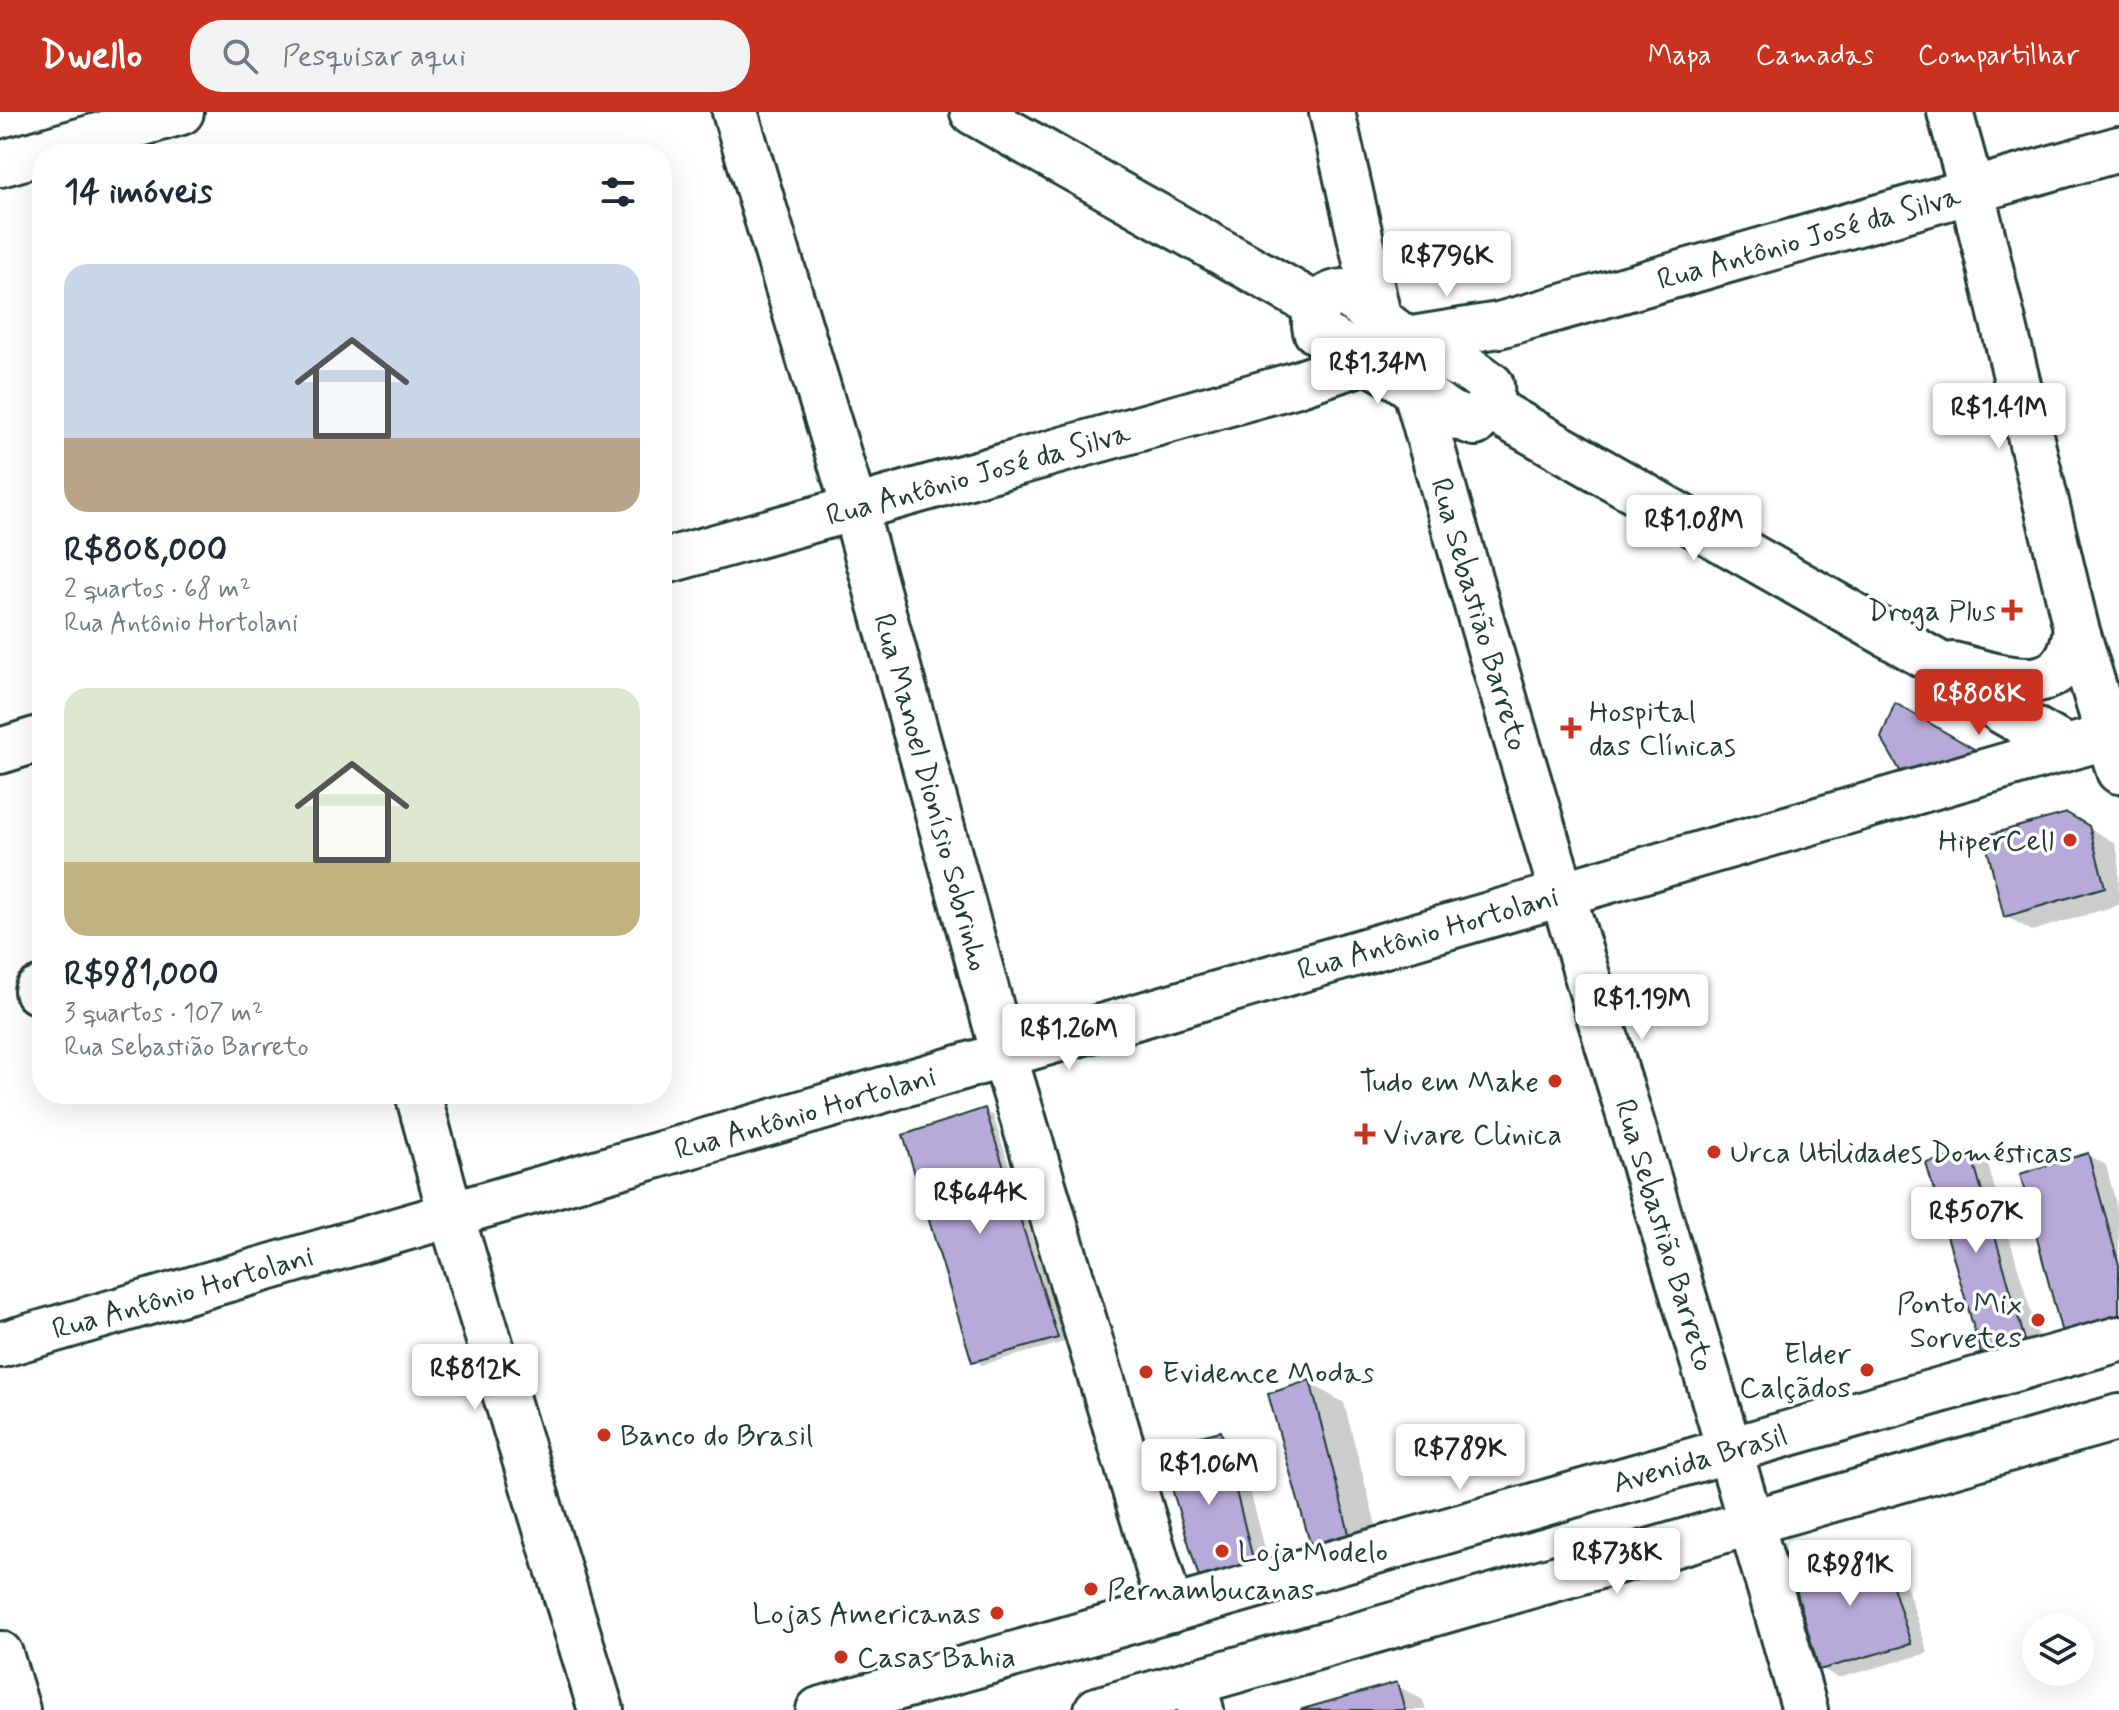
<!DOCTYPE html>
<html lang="pt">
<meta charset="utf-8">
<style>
:root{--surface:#fff;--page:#f2f2f3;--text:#1f2937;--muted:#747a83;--accent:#c8321e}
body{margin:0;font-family:Mynerve,sans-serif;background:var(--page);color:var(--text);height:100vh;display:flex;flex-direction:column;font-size:30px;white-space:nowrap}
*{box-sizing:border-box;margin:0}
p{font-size:26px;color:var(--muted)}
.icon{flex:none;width:44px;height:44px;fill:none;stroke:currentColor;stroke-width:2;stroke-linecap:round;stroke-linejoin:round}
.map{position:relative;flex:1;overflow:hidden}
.side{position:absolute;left:32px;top:32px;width:640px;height:960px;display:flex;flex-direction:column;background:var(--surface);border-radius:32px;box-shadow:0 8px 32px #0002}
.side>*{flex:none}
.tools{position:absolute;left:2022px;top:1502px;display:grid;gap:16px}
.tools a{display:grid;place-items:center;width:72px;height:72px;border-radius:50%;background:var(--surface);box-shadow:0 8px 32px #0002;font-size:40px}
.price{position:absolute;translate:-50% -68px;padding:0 18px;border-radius:8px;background:#fff;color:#222;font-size:26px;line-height:52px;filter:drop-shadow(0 2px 4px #0008)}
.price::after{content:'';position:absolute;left:50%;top:48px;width:24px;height:18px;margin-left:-12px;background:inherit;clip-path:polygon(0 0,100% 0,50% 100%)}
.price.current{background:var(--accent);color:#fff}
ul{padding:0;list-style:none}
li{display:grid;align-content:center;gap:16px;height:424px;padding:0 32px}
li span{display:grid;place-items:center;height:248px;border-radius:24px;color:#555}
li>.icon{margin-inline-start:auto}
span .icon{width:144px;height:144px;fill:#fffc;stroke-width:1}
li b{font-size:34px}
h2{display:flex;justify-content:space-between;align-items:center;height:96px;padding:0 32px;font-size:34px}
header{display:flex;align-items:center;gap:48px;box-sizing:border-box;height:112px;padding:0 40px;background:var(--accent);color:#fff}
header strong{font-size:38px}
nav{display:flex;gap:44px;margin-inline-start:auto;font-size:28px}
.search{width:560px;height:72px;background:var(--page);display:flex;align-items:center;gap:20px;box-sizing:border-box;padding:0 28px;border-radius:32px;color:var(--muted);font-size:30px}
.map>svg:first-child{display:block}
.shadow{fill:#0003}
.building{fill:#b7a9d9;stroke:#1f3d34;stroke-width:2}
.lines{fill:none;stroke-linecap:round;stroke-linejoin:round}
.minor-casing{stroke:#1f3d34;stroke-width:50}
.major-casing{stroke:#1f3d34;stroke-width:50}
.minor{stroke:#fff;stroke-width:44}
.major{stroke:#fff;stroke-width:44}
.poi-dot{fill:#c8321e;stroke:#fff;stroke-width:3}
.labels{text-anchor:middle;stroke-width:7;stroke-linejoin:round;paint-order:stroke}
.street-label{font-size:30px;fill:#1f3d34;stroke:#fff}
.poi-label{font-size:30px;fill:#1f3d34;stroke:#fff;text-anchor:start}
</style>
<header>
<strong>Dwello</strong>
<div class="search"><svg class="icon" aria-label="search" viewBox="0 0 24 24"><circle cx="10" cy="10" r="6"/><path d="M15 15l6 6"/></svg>Pesquisar aqui</div>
<nav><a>Mapa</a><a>Camadas</a><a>Compartilhar</a></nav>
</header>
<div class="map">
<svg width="2119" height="1598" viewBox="0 0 2119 1598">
<rect width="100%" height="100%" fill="#fff"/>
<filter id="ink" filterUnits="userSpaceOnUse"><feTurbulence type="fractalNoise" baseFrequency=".0125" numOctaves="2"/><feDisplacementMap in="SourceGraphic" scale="16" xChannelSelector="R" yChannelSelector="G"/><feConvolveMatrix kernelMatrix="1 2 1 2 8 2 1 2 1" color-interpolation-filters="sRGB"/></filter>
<g filter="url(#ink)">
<g class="shadow">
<polygon points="2067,703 2115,731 2119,747 2119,793 2032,819 2006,804"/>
<polygon points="985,999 993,1003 1065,1230 982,1253 974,1248"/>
<polygon points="1970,1043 1988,1053 2043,1241 1984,1246"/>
<polygon points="2088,1043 2106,1053 2119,1103 2119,1227"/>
<polygon points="1310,1271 1344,1291 1387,1456 1350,1464"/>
<polygon points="1221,1321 1238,1331 1273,1468 1220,1481"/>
<polygon points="1880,1435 1897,1445 1928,1541 1838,1566 1821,1556"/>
<polygon points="1396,1573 1423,1588 1426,1598 1308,1598"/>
</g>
<g class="building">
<polygon points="1895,591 1974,637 1970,653 1912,679 1881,626"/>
<polygon points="2067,701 2089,714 2105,775 2004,805 1984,724"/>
<polygon points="985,996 1058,1226 972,1250 903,1023"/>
<polygon points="1971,1041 2026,1232 1983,1248 1926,1051"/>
<polygon points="2088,1041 2119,1153 2119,1213 2064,1229 2020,1062"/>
<polygon points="1310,1268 1353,1437 1314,1445 1268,1282"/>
<polygon points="1221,1319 1256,1459 1201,1472 1159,1334"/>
<polygon points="1880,1433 1911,1532 1819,1558 1791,1460"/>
<polygon points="1397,1570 1405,1598 1300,1598 1306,1596"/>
</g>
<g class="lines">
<defs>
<g id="minor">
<path id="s1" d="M 735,0 L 855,398 L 1004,943 L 1171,1498"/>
<polyline points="973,0 1319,195"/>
<polyline points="1332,0 1379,208"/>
<polyline points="1950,0 1972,80 2076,516 2119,659"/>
<polyline points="0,52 181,0"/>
<path d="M 1344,180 L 1406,228 L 1472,259 L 1491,273 C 1493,288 1485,301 1475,311 L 1450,302 L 1400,267 L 1316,219 C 1311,198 1324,181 1344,180 Z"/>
<path id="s2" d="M 1406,228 L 1499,213 L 2119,37"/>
<path id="s3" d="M 1416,279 C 1539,721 1680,1157 1805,1598"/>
<polyline points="1487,294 1934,549 2002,599 2067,636"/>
<path id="s4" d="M 662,450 L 1294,273 L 1365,249"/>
<path d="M 1953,553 C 2005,566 2067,592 2076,516"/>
<polyline points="0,639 42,626"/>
<polyline points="37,879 42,877"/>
<polyline points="418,982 451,1103 601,1598"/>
<path id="s5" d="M 0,1233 L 2119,621"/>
<polyline points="0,1542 17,1598"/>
<polyline points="1193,1570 1201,1598"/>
</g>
<g id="major">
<path id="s6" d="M 819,1598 L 2119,1227"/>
<polyline points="1097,1598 2119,1305"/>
</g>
</defs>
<use href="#minor" class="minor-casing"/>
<use href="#major" class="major-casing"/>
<use href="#minor" class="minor"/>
<use href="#major" class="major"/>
</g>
</g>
<g class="poi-dot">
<path d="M2008 486h8v8h8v8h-8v8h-8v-8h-8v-8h8z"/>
<path d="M1567 604h8v8h8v8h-8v8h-8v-8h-8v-8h8z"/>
<circle cx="2070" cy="728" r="8"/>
<circle cx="1555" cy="969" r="8"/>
<path d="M1361 1010h8v8h8v8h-8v8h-8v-8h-8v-8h8z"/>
<circle cx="1714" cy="1040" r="8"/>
<circle cx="2038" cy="1208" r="8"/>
<circle cx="1867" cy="1258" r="8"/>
<circle cx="1146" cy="1260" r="8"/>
<circle cx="604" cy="1323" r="8"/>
<circle cx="1222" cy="1439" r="8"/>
<circle cx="1091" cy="1477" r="8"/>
<circle cx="997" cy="1501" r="8"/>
<circle cx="841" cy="1545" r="8"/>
</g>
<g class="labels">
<g class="street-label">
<text dy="10" stroke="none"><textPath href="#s2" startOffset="416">Rua Antônio José da Silva</textPath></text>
<text dy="10" stroke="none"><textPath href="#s4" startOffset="328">Rua Antônio José da Silva</textPath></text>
<text dy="10" stroke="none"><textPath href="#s3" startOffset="232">Rua Sebastião Barreto</textPath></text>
<text dy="10" stroke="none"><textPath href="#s1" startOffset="708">Rua Manoel Dionísio Sobrinho</textPath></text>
<text dy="10" stroke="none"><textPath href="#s5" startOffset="1486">Rua Antônio Hortolani</textPath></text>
<text dy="10" stroke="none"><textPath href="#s5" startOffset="838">Rua Antônio Hortolani</textPath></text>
<text dy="10" stroke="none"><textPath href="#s3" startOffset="880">Rua Sebastião Barreto</textPath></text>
<text dy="10" stroke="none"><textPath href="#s5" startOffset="190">Rua Antônio Hortolani</textPath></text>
<text dy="10" stroke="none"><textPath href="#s6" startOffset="916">Avenida Brasil</textPath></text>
</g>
<g class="poi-label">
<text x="1996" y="508" text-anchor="end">Droga Plus</text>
<text x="1589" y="609">Hospital<tspan x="1589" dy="34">das Clínicas</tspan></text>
<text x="2054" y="738" text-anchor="end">HiperCell</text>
<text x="1539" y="979" text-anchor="end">Tudo em Make</text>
<text x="1383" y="1032">Vivare Clinica</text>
<text x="1730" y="1050">Urca Utilidades Domésticas</text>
<text x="2022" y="1201" text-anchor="end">Ponto Mix<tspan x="2022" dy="34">Sorvetes</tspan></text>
<text x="1851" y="1251" text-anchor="end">Elder<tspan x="1851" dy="34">Calçãdos</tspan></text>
<text x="1162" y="1270">Evidence Modas</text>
<text x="620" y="1333">Banco do Brasil</text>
<text x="1238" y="1449">Loja Modelo</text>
<text x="1107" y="1487">Pernambucanas</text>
<text x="981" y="1511" text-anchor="end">Lojas Americanas</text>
<text x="857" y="1555">Casas Bahia</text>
</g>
</g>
</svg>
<div class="tools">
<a><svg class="icon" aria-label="layers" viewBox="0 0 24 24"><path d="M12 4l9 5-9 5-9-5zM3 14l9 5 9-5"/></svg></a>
</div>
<b class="price" style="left:1447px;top:187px">R$796K</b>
<b class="price" style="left:1378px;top:294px">R$1.34M</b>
<b class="price" style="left:1999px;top:339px">R$1.41M</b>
<b class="price" style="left:1694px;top:451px">R$1.08M</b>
<b class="price current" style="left:1979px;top:625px">R$808K</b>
<b class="price" style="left:1642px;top:930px">R$1.19M</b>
<b class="price" style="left:1069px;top:960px">R$1.26M</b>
<b class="price" style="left:980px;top:1124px">R$644K</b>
<b class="price" style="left:1976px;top:1143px">R$507K</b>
<b class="price" style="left:475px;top:1300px">R$812K</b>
<b class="price" style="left:1460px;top:1380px">R$789K</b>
<b class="price" style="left:1209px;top:1395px">R$1.06M</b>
<b class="price" style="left:1617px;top:1484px">R$738K</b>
<b class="price" style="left:1850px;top:1496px">R$981K</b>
<section class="side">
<h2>14 imóveis<svg class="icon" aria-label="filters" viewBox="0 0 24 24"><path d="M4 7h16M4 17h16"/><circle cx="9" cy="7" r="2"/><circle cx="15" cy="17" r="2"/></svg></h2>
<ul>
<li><span style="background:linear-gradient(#c9d6e8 70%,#b9a48a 0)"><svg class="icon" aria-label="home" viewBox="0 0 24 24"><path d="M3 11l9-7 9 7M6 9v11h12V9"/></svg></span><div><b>R$808,000</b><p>2 quartos · 68 m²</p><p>Rua Antônio Hortolani</p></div></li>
<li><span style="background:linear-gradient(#dfe7d0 70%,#c2b280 0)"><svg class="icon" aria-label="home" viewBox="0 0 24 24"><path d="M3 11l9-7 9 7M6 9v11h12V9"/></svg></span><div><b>R$981,000</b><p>3 quartos · 107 m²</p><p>Rua Sebastião Barreto</p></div></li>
</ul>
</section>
</div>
